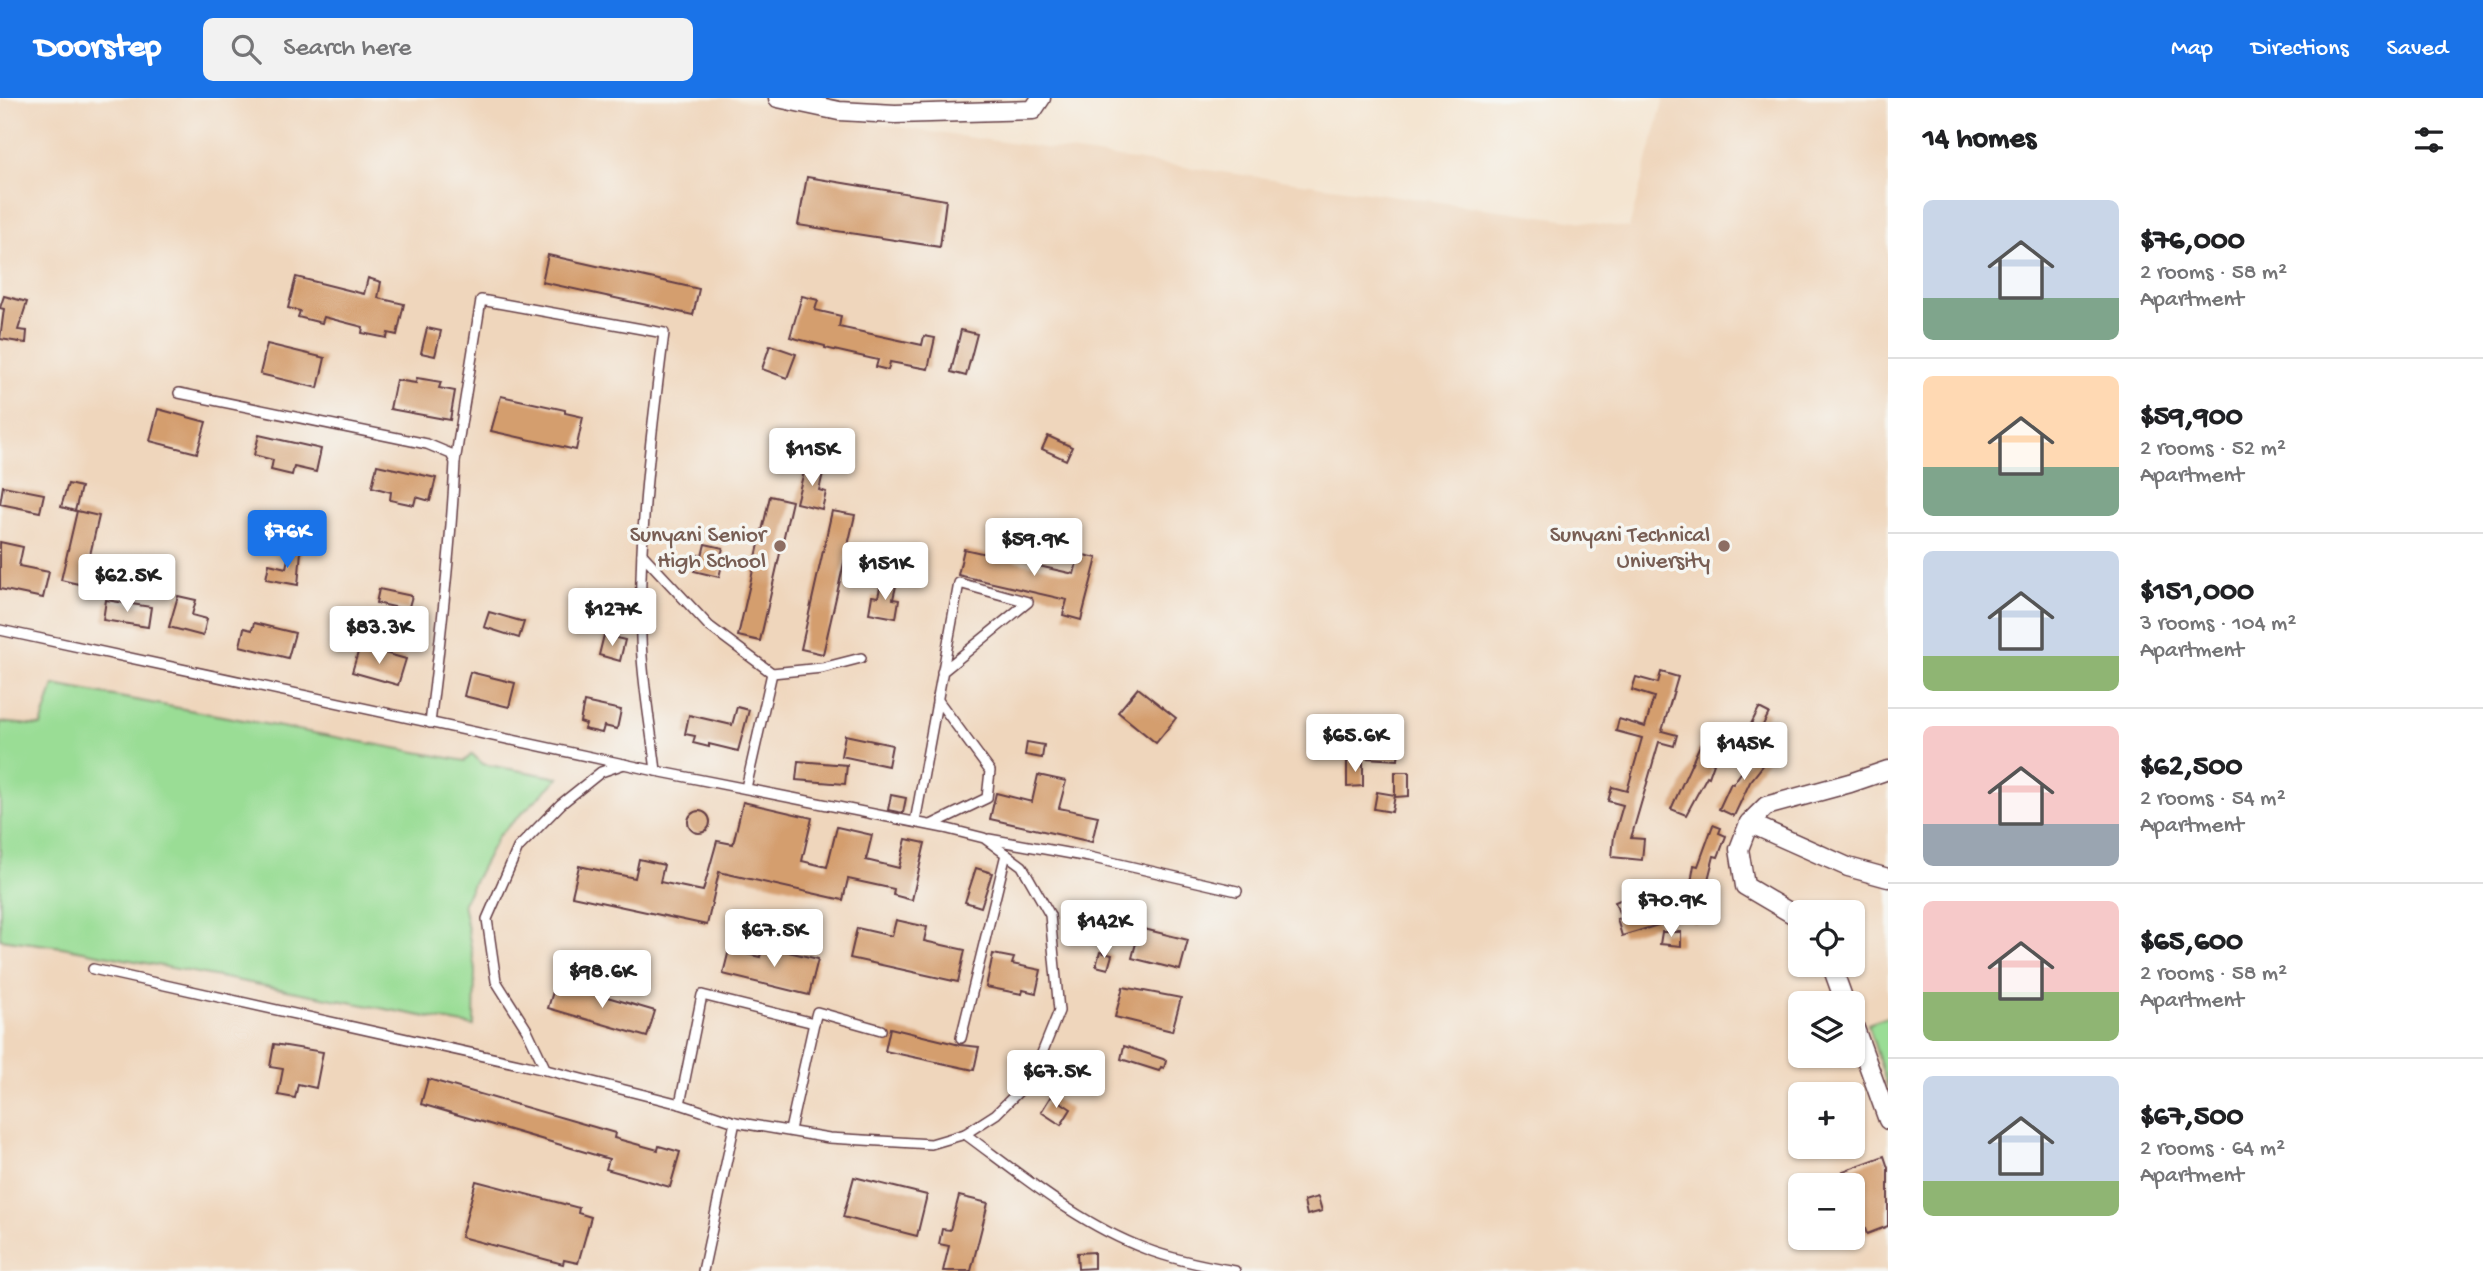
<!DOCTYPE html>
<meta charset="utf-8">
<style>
:root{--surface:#fff;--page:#f2f2f2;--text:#202124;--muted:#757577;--line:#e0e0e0;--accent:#1a73e8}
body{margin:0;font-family:"Gochi Hand",sans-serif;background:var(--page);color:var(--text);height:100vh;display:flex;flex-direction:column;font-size:26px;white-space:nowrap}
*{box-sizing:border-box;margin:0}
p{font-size:23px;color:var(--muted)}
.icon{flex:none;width:38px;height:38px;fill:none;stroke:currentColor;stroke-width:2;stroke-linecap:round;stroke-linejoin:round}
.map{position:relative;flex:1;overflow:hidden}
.drawer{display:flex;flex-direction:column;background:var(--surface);width:595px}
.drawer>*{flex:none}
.tools{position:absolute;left:1788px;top:802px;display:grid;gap:14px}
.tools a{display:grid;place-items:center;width:77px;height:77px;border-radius:10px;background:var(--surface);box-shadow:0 2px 5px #0004;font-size:35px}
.price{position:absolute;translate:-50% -60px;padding:0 16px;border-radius:7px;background:#fff;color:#222;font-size:23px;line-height:46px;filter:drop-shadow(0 2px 4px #0008)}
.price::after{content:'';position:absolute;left:50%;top:42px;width:21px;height:16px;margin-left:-10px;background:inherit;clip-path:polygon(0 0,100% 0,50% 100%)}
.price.active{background:var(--accent);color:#fff}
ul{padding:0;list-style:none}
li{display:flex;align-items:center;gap:21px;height:175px;padding:0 35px}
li+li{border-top:2px solid var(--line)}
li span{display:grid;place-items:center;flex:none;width:196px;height:140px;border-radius:10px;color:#555}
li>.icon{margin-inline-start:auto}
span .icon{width:84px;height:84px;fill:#fffc;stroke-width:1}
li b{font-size:30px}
h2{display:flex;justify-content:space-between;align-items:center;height:84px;padding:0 35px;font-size:30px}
header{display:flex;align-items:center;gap:42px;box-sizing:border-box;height:98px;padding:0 35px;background:var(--accent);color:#fff}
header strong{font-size:33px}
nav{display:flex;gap:38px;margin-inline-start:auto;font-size:24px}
.search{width:490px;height:63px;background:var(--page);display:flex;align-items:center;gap:18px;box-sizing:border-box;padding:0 24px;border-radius:10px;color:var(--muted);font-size:26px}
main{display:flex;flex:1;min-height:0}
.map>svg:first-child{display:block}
.built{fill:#efd6bc;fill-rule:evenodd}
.green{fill:#9add95;stroke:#727e60;stroke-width:2}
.building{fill:#d49e6e}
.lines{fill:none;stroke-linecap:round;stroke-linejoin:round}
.lane-casing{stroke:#643d44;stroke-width:12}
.street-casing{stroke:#643d44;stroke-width:21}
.lane{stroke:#fff;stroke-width:9}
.street{stroke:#fff;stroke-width:18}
.education-dot{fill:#8d6e63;stroke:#f6f6f2;stroke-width:2.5}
.labels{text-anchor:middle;stroke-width:7;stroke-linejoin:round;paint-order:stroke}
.education-label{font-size:23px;fill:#785e54;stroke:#f6f6f2;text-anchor:end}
</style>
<header>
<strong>Doorstep</strong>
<div class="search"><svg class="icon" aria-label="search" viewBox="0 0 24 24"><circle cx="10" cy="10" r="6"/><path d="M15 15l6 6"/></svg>Search here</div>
<nav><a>Map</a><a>Directions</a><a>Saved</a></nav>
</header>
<main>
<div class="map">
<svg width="1888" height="1173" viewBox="0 0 1888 1173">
<rect width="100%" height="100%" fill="#f6f6f2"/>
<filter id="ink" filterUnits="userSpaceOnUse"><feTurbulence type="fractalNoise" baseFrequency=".0143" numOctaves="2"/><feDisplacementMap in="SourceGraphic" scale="14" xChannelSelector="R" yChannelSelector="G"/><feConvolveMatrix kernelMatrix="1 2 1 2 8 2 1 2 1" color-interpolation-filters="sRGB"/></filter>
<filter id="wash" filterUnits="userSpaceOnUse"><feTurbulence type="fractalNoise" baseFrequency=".00686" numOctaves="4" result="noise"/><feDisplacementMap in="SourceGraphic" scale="28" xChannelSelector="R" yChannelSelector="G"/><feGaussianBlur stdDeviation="1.57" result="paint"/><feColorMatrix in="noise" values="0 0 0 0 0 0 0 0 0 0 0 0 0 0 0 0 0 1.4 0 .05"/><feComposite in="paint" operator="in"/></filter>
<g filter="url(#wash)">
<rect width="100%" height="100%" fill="#f4e5d1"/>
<path class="built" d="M 0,0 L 727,0 L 930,34 L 1629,130 L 1664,0 L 1888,0 L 1888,1173 L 0,1173 ZM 1801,814 L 1853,814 L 1853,866 L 1801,866 ZM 1801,905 L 1853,905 L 1853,957 L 1801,957 ZM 1801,996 L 1853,996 L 1853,1048 L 1801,1048 ZM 1801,1087 L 1853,1087 L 1853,1139 L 1801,1139 Z"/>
<g class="green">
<polygon points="54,587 465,663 472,656 483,666 559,680 498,738 463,805 475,871 474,928 62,849 0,841 0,624 41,628"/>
<polygon points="1888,919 1888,991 1868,926"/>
</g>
<g id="blocks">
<g class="building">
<polygon points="807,79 946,102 940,149 798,127"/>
<polygon points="548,157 699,191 693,217 542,184"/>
<polygon points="296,179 364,196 368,180 381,184 378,200 404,206 397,237 388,235 387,240 362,235 363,229 324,219 322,225 298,219 300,213 288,210"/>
<polygon points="4,198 27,204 18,232 27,233 26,245 0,241 4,211 0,210"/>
<polygon points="802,198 818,202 815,212 841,218 839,229 922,247 924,238 935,240 928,271 890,264 888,272 876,269 878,262 825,250 825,248 790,239"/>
<polygon points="427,230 441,233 435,258 421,255"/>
<polygon points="961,232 977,236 966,278 951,274"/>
<polygon points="267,246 325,260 318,290 260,276"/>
<polygon points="770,247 796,256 787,280 762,271"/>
<polygon points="417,280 441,284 439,290 455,293 450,322 390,311 396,282 416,285"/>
<polygon points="501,298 565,312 565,315 583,319 576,352 491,333"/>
<polygon points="158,311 206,324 197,355 150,343"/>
<polygon points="259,337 321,351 316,374 294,369 292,377 271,372 273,362 254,357"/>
<polygon points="1048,338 1072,349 1066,362 1042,351"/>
<polygon points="806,366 824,371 819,392 826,394 822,411 796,405"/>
<polygon points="377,367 436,380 430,403 416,399 414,407 390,402 391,394 372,389"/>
<polygon points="68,386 81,389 75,413 61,409"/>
<polygon points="3,388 44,396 40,414 0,406"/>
<polygon points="770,398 792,403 760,543 738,538"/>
<polygon points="77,413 99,418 83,487 61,482"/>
<polygon points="832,413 855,417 823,556 801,551"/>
<polygon points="0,444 23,449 19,468 49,474 43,500 0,491"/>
<polygon points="705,446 723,450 719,466 722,467 719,479 694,473 697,457 702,458"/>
<polygon points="290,451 301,453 298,487 266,481 269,466 286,470"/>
<polygon points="964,451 1074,476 1079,456 1097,460 1081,522 1063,517 1067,502 958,477"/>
<polygon points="881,485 896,488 893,501 899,502 896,520 869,515 872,498 878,499"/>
<polygon points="379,491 412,498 408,512 376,505"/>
<polygon points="178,498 196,502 192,517 207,521 203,538 169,529"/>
<polygon points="106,502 151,509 148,529 103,522"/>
<polygon points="489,514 524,524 519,540 484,529"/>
<polygon points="254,525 295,535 288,560 240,548 244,530 252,532"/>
<polygon points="604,537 625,542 620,563 599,557"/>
<polygon points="360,548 406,561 398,587 352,574"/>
<polygon points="470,574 515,585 509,609 464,598"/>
<polygon points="1661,574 1678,579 1662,633 1677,637 1674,648 1659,644 1631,740 1644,741 1642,762 1612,759 1614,738 1623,707 1608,703 1612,689 1627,693 1642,640 1616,633 1619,621 1645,629 1654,599 1632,592 1636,579 1658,585"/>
<polygon points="1138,590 1176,620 1156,645 1118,614"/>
<polygon points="584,604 621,612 617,631 604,628 602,635 584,631 586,626 580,624"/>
<polygon points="737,609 749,612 738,653 709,646 709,649 693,645 695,638 685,636 689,617 732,627"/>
<polygon points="1759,610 1769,615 1761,631 1751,626"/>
<polygon points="845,637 892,647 888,668 841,658"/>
<polygon points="1027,644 1044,647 1042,660 1025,657"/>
<polygon points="1700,647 1712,653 1708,662 1714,665 1709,679 1707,678 1686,717 1671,711"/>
<polygon points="1366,648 1399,650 1398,662 1366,660"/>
<polygon points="1760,648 1772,656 1750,684 1734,718 1719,711 1731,685 1733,686"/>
<polygon points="798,663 847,667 845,686 796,682"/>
<polygon points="1347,663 1363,663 1363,688 1347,689"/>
<polygon points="1395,674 1409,674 1409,698 1395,699"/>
<polygon points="1038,677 1066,683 1059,710 1098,718 1092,744 990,721 996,695 1032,704"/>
<polygon points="1377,694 1395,697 1392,714 1374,711"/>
<polygon points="891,697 906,700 903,715 888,712"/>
<polygon points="743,704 812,720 802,763 827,769 837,729 872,737 866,762 899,770 906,741 925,745 912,802 893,797 894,791 848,781 843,802 719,774 707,827 572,798 579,768 635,780 639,761 664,767 660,784 703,793 717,743 733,746"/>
<circle cx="699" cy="724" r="11"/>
<polygon points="1713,727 1721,730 1719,735 1726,738 1718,759 1714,758 1697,825 1692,825 1693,794 1689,793 1692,779 1694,767 1698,768"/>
<polygon points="976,770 992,775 981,809 965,804"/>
<polygon points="1648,790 1658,827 1622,838 1617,821 1621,820 1615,804"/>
<polygon points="896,822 927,829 924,843 965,852 958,884 850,860 857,830 892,838"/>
<polygon points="1140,830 1188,842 1180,872 1132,860"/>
<polygon points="1662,834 1681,834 1681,848 1660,846"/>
<polygon points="763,848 818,861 809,897 723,876 729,852 760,859"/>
<polygon points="1100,854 1112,857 1108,871 1096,868"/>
<polygon points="993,856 1014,860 1012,866 1041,872 1036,895 1023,892 1022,896 986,889"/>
<polygon points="556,884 655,913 647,939 548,910"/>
<polygon points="1123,889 1181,900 1172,933 1115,919"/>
<polygon points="890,930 960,947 979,949 974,972 885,953"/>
<polygon points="274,946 323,954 316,990 298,986 295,1000 278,997 283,971 270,969"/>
<polygon points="1124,948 1163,961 1166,963 1164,970 1161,969 1159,973 1121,961"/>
<polygon points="428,981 615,1035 614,1040 658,1052 659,1048 680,1054 670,1089 606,1071 609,1061 421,1006"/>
<polygon points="1051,998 1071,1011 1061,1027 1041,1014"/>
<polygon points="1884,1058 1888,1070 1888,1128 1867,1136 1853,1099 1853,1087 1849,1087 1843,1073"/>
<polygon points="854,1079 927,1097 917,1138 843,1119"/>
<polygon points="476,1083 579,1110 578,1115 591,1119 578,1165 564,1162 563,1166 461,1139"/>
<polygon points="959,1098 988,1105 971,1173 943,1173 949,1148 939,1146 942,1131 950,1132"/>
<polygon points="1318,1099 1322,1113 1307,1117 1304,1103"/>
<polygon points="1094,1154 1094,1170 1078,1171 1077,1155"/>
</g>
</g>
</g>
<g filter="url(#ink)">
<use href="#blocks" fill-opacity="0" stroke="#643d44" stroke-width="2"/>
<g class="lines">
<defs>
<g id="lane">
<path d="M 179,295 L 427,346 L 451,356 L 455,364 C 451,451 441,538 430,625"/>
<path d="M 455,364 L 481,202 L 664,235 C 651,336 638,438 641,540 C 642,584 651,629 656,673"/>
<polyline points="642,456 709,528 772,575 746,690"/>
<polyline points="0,532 656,673 944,730 984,740 1022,768 1050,817 1059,913 1032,980 996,1016 965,1036 931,1046 829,1040 735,1024 680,1006 546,972 93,871"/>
<polyline points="772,575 822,570 861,560"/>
<polyline points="915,724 959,485 1028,504 942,574"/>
<polyline points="931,727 987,700 990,673 937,601"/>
<polyline points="989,741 1089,759 1237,793"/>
<polyline points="814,925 817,914 881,932"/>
<polyline points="961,940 1006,756"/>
<polyline points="546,972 527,932 496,883 487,821 518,750 561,706 601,674 624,666"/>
<polyline points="680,1006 702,897 814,925 790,1032"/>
<path d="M 965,1036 C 1021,1077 1079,1126 1146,1151 C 1174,1162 1206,1168 1235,1173"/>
<polyline points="703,1173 735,1024"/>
</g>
<g id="street">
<polyline points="778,0 839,13 895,16 1033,12 1041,0"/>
<polyline points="1749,725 1848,769 1888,780"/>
<polyline points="1801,821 1745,788 1739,751 1749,725 1766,708 1850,685 1888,672"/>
<polyline points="1831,866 1845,905"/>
<polyline points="1853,925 1888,1022"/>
</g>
</defs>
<use href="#lane" class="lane-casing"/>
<use href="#street" class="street-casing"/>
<use href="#lane" class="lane"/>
<use href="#street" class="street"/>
</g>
</g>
<g class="education-dot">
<circle cx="780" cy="448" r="7"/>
<circle cx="1724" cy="448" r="7"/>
</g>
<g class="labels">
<g class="education-label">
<text x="766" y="443">Sunyani Senior<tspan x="766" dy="26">High School</tspan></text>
<text x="1710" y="443">Sunyani Technical<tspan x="1710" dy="26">University</tspan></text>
</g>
</g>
</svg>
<div class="tools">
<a><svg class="icon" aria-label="locate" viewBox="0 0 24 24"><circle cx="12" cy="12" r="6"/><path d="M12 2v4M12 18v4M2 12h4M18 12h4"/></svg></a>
<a><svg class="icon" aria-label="layers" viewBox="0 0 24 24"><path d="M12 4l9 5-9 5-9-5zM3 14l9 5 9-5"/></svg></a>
<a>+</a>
<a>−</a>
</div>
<b class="price" style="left:812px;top:390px">$115K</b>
<b class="price active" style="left:287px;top:472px">$76K</b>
<b class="price" style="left:1034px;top:480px">$59.9K</b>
<b class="price" style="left:885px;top:504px">$151K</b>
<b class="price" style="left:127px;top:516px">$62.5K</b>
<b class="price" style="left:612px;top:550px">$127K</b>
<b class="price" style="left:379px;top:568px">$83.3K</b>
<b class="price" style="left:1355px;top:676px">$65.6K</b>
<b class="price" style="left:1744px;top:684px">$145K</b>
<b class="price" style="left:1671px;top:841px">$70.9K</b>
<b class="price" style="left:1104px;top:862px">$142K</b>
<b class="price" style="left:774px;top:871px">$67.5K</b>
<b class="price" style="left:602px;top:912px">$98.6K</b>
<b class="price" style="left:1056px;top:1012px">$67.5K</b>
</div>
<section class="drawer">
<h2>14 homes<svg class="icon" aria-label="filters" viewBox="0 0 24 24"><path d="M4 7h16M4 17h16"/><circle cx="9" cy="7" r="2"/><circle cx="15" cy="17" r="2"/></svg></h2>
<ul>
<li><span style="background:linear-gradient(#c9d6e8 70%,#7fa58c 0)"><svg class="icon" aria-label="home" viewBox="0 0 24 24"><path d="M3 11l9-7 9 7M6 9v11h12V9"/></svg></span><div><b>$76,000</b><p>2 rooms · 58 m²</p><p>Apartment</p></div></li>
<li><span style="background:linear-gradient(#ffd9b3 65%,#7fa58c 0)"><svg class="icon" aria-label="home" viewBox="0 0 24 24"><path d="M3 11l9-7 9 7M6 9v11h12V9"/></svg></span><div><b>$59,900</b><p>2 rooms · 52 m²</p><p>Apartment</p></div></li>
<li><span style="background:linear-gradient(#c9d6e8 75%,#8fb573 0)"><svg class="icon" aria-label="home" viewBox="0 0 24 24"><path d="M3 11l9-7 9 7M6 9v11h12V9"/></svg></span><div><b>$151,000</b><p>3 rooms · 104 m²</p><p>Apartment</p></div></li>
<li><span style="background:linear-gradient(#f6c9c9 70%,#9aa5b1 0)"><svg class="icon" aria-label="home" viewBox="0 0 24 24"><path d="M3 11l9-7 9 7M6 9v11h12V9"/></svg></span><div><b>$62,500</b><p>2 rooms · 54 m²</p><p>Apartment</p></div></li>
<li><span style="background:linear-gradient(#f6c9c9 65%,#8fb573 0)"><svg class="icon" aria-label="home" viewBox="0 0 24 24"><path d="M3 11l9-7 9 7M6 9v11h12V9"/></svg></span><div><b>$65,600</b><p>2 rooms · 58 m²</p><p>Apartment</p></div></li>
<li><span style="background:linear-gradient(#c9d6e8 75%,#8fb573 0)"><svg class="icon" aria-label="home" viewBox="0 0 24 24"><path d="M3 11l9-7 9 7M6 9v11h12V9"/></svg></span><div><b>$67,500</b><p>2 rooms · 64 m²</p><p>Apartment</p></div></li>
</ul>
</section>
</main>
